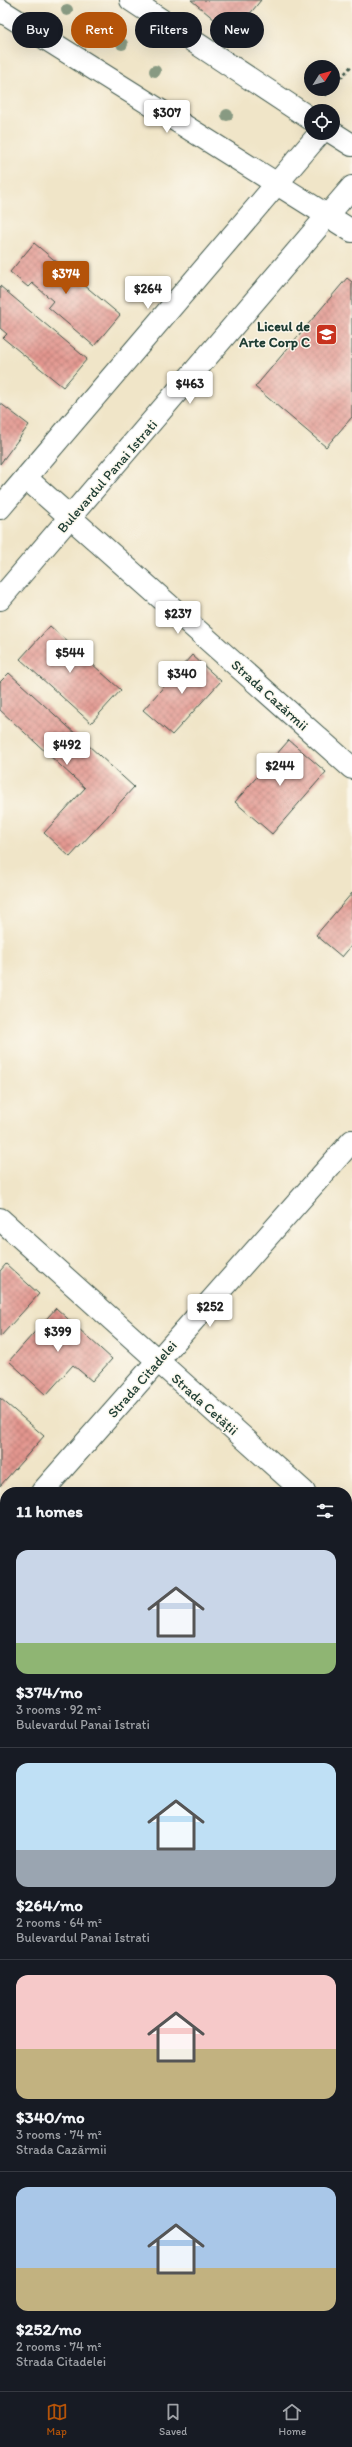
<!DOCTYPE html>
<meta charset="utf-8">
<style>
:root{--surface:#171b24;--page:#20242c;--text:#f1f3f6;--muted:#9ea1a6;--line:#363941;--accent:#b45309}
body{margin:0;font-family:Itim,sans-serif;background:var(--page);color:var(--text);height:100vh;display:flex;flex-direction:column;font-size:15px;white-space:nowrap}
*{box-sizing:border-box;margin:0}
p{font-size:13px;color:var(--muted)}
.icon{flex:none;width:22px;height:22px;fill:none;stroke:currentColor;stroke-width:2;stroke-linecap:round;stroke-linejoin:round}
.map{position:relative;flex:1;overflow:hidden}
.panel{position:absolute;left:0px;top:1487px;width:352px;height:904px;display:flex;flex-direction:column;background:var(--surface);border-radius:16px 16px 0 0;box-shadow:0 4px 16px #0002}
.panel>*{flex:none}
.banner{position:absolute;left:12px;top:12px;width:328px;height:36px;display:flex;gap:8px}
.needle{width:26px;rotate:53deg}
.tools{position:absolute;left:304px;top:60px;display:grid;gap:8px}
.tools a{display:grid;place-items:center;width:36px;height:36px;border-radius:50%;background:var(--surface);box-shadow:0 4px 16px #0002;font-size:20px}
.price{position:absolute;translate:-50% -34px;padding:0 9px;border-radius:4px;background:#fff;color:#222;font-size:13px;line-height:26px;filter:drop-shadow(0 1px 2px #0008)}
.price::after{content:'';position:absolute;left:50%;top:24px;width:12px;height:9px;margin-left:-6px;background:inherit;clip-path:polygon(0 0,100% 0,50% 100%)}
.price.selected{background:var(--accent);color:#fff}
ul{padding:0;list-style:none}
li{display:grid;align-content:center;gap:8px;height:212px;padding:0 16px}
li+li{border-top:1px solid var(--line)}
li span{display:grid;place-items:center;height:124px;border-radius:12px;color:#555}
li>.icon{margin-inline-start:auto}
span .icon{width:72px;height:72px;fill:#fffc;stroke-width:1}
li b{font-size:17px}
h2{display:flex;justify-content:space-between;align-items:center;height:48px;padding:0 16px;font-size:17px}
.chip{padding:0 14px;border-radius:18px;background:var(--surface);box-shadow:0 4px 16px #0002;font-size:14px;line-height:36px}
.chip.selected{background:var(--accent);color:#fff}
.menu{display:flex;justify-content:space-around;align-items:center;height:56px;border-top:1px solid var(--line);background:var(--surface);font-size:11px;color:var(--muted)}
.menu a{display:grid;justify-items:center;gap:2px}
.menu .selected{color:var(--accent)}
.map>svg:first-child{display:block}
.industrial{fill:url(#industrial-furrows)}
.park{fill:url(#park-crowns);stroke:#508a66}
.building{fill:url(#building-cross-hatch)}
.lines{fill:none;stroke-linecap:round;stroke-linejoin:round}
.minor-casing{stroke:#3e564a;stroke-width:24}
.secondary-casing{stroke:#3e564a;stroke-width:24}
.path{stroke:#3e564a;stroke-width:2.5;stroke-dasharray:3 3;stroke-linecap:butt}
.minor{stroke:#fff;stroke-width:22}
.secondary{stroke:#fff;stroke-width:22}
.tree{fill:#889a82}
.labels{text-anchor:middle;stroke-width:3;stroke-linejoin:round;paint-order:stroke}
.poi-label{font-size:14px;font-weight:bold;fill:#1f3d34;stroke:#fbf7ec;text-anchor:end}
.street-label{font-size:14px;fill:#1f3d34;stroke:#fbf7ec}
</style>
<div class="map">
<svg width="352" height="2391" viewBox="0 0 352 2391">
<defs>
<pattern id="industrial-furrows" width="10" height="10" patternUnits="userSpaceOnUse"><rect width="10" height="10" fill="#cfc1ba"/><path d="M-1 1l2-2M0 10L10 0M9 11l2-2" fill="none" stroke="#a79e98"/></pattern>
<pattern id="park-crowns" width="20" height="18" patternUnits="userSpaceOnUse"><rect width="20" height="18" fill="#81d698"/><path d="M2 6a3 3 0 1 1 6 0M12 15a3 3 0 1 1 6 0" fill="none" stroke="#69af7d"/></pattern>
<pattern id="building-cross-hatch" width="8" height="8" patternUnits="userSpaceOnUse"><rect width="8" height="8" fill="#e2958e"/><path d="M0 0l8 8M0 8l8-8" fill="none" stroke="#b77b75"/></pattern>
</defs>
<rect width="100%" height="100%" fill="#fbf7ec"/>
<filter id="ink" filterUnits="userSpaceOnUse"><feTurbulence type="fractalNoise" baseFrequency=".025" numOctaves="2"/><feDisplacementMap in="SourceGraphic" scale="8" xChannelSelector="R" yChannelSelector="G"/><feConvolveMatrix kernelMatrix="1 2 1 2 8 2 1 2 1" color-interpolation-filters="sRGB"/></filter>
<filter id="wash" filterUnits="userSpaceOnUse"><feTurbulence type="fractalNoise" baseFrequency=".012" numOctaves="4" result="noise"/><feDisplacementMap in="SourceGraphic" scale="16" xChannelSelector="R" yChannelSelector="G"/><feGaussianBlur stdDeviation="0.9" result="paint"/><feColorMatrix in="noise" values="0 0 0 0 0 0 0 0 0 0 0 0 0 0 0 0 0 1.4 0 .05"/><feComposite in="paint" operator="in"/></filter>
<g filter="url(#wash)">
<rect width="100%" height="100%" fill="#f0e5c8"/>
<polygon class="industrial" points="352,2226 352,2391 124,2391 129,2386 347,2386 347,2229"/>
<polygon class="park" points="0,1921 5,1926 5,2386 129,2386 124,2391 0,2391"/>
<g id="blocks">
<g class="building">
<polygon points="191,0 261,0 233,35"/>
<polygon points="34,243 120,315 94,346 48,307 53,301 32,283 28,287 10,272"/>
<polygon points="347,278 352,282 352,417 326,447 255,387"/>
<polygon points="0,286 87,359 63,387 3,338 7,334 0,328"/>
<polygon points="0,403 29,425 0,464"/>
<polygon points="50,626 121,690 91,723 20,659"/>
<polygon points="192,655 221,681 172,735 143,710"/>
<polygon points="9,673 134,787 70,857 44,833 85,788 0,710 0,682"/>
<polygon points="289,740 326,772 272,834 235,802"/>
<polygon points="352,893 352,945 342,957 316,935"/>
<polygon points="6,1264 39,1294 0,1337 0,1271"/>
<polygon points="56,1308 112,1359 92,1381 73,1365 46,1395 9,1361"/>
<polygon points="0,1398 44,1436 0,1486"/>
<polygon points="352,2280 352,2391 256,2391 254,2386 347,2386 347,2282"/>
</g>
</g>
</g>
<g filter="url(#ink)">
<use href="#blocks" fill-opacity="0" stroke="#3e564a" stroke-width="1"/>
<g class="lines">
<defs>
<g id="minor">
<polyline points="26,478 352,768"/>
<polyline points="0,508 320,133"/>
<polyline points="0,599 352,187"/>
<polyline points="0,1219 304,1492"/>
<polyline points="42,1492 352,1141"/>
<polyline points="347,1531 352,1535"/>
<polyline points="0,1540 5,1534"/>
<polyline points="0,1875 5,1880"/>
<polyline points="347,2206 352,2211"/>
</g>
<g id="secondary">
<polyline points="131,0 311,119"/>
<polyline points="0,10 352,231"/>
<polyline points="333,133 352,145"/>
</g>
</defs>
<use href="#minor" class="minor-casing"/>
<use href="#secondary" class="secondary-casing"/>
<g class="path">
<polyline points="333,87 352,65"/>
<polyline points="325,96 331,89"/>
</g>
<use href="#minor" class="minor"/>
<use href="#secondary" class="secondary"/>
</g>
<g class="tree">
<circle cx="67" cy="10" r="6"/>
<circle cx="90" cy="25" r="6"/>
<circle cx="122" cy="44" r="6"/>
<circle cx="155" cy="71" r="6"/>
<circle cx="227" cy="115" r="6"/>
</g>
</g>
<defs>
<symbol id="school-square" viewBox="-11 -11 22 22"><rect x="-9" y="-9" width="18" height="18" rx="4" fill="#c8321e" stroke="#fbf7ec"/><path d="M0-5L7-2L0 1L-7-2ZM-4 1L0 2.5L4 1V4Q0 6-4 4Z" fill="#fff"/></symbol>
</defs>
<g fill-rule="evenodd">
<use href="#school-square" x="314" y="322" width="25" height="25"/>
</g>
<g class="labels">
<g class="poi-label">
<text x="310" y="331">Liceul de<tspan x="310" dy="16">Arte Corp C</tspan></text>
</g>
<g class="street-label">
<text transform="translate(107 476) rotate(-49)" y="5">Bulevardul Panai Istrati</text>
<text transform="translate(270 695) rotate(42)" y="5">Strada Cazărmii</text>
<text transform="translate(142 1379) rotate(-49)" y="5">Strada Citadelei</text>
<text transform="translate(205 1404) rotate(42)" y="5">Strada Cetății</text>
</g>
</g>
</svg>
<div class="tools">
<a><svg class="needle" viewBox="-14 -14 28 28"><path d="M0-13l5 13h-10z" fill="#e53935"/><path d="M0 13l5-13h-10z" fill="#9ea1a6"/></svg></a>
<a><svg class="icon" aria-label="locate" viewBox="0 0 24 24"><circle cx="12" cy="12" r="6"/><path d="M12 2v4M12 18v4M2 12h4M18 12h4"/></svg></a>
</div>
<b class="price" style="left:167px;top:134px">$307</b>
<b class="price selected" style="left:66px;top:295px">$374</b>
<b class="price" style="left:148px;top:310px">$264</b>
<b class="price" style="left:190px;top:405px">$463</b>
<b class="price" style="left:178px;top:635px">$237</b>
<b class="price" style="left:70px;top:674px">$544</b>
<b class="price" style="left:182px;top:695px">$340</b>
<b class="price" style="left:67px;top:766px">$492</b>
<b class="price" style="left:280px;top:787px">$244</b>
<b class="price" style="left:210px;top:1328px">$252</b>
<b class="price" style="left:58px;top:1353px">$399</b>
<div class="banner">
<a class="chip">Buy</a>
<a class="chip selected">Rent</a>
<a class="chip">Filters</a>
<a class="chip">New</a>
</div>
<section class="panel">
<h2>11 homes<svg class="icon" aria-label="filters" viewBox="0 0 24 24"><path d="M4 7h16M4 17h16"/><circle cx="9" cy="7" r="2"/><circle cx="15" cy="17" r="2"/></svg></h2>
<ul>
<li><span style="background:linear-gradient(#c9d6e8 75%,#8fb573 0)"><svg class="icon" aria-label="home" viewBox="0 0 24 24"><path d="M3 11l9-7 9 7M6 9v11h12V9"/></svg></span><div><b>$374/mo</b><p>3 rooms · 92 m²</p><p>Bulevardul Panai Istrati</p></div></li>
<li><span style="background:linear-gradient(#bfe0f5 70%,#9aa5b1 0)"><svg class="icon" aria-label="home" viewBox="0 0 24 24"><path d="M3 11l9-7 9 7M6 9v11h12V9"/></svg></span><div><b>$264/mo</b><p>2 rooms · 64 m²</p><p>Bulevardul Panai Istrati</p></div></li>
<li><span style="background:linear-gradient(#f6c9c9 60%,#c2b280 0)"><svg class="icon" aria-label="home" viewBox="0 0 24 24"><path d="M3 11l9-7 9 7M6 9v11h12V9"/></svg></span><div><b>$340/mo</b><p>3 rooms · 74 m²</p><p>Strada Cazărmii</p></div></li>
<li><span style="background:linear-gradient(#a9c7e8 65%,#c2b280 0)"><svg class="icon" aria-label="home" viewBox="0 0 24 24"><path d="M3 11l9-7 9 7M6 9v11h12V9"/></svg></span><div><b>$252/mo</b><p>2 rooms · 74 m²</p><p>Strada Citadelei</p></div></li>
</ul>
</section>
</div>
<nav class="menu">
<a class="selected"><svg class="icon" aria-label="map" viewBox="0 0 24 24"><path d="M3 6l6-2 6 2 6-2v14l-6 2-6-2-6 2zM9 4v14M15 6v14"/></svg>Map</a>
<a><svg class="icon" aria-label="saved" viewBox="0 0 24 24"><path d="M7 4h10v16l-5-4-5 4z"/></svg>Saved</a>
<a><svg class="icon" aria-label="home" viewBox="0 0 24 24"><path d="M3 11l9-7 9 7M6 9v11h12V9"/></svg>Home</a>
</nav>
